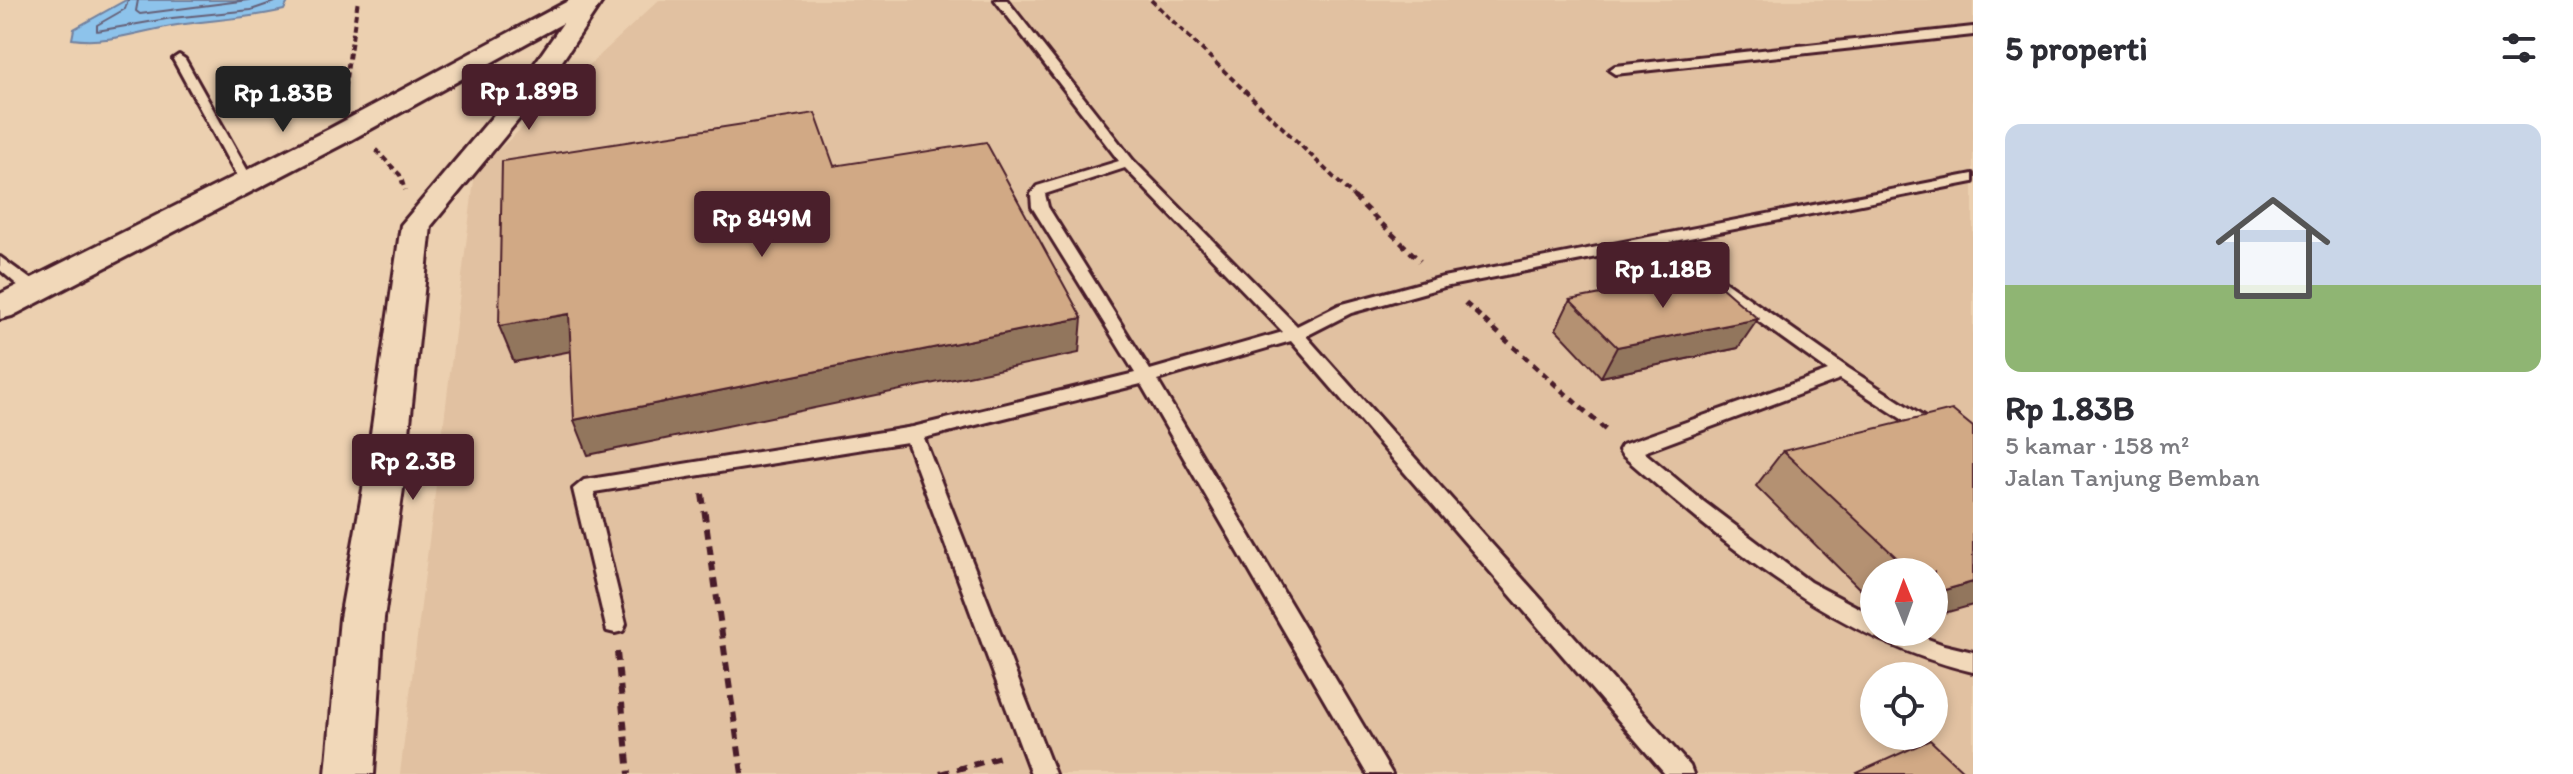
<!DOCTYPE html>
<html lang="id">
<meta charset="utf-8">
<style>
:root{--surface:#fff;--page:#f2f2f3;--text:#2b2b33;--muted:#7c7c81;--accent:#4a1f2b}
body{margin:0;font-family:Itim,sans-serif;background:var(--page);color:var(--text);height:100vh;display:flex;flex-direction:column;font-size:30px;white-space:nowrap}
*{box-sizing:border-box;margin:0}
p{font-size:26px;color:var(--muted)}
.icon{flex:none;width:44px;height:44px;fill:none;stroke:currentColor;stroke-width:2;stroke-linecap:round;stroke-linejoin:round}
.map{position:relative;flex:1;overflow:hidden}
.drawer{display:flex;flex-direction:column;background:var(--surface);width:600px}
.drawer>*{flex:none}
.needle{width:52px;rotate:359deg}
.controls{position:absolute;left:1860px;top:558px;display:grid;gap:16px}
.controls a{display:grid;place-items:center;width:88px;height:88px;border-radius:50%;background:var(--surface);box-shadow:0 4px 12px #0003;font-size:40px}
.price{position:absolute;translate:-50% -68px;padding:0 18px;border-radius:8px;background:var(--accent);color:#fff;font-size:26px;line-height:52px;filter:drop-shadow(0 2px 4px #0008)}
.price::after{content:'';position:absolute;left:50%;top:48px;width:24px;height:18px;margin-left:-12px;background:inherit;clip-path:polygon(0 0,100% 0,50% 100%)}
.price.on{background:#222;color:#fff}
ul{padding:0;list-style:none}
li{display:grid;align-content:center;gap:16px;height:424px;padding:0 32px}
li span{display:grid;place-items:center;height:248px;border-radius:16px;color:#555}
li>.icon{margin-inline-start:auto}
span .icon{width:144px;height:144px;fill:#fffc;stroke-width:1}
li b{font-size:34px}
h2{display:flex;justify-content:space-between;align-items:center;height:96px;padding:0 32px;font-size:34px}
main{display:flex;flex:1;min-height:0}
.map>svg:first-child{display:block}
.built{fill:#e1c1a1;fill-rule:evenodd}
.water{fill:#8dc3eb;stroke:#72819e;stroke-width:2}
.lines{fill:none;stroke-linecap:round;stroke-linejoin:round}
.shore{stroke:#656178;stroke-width:2}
.lane-casing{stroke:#4a1f2b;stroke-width:6}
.street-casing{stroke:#4a1f2b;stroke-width:6}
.path-far2{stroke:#4a1f2b;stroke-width:4;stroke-dasharray:6 4;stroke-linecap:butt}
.path-far1{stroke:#4a1f2b;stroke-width:5;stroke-dasharray:7 6;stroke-linecap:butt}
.path{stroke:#4a1f2b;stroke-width:6;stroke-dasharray:10 7;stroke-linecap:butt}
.lane{fill:#f1d8b9;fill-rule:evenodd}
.street{fill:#f1d8b9;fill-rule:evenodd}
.wall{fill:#b49172;stroke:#4a1f2b;stroke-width:2}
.shaded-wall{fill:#92765d;stroke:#4a1f2b;stroke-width:2}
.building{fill:#d1a985;stroke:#4a1f2b;stroke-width:2}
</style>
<main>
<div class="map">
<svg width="1973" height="774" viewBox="0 0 1973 774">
<rect width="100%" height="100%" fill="#ecd0b0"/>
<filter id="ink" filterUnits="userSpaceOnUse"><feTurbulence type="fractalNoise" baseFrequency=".0125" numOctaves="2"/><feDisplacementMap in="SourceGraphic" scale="16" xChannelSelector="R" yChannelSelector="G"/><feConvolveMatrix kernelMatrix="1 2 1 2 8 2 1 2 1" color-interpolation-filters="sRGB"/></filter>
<g filter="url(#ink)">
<path class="built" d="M 659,0 L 1973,0 L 1973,774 L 400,774 L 475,172 ZM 1874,572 L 1934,572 L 1934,632 L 1874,632 ZM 1874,676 L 1934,676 L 1934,736 L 1874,736 Z"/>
<path class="water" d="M 126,0 L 289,0 L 284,10 C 246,19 209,20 171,26 C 138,32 106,44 72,39 L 74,29 Z"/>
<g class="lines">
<g class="shore">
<polyline points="128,0 125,9 97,25 97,31 172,18 251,10 280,0"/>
<polyline points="138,0 136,11 140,14 248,0"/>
</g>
<defs>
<g id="lane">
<path d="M 995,0 L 1007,0 L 1133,160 L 1297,326 L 1339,305 L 1443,277 L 1973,174 L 1973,182 L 1669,242 L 1848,368 L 1973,449 L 1973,465 L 1840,379 L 1644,452 L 1704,502 L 1810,582 L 1874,616 L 1874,632 L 1909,632 L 1944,645 L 1973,652 L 1973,672 C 1834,639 1728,547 1622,455 L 1619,450 L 1622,445 L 1828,371 L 1653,246 L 1444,287 L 1351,313 L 1306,336 L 1690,766 L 1693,774 L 1665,774 L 1291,341 L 1157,380 L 1392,774 L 1367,774 L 1141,384 L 924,438 L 1055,774 L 1031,774 L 907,442 L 594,492 L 626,624 L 623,631 L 615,633 L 607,631 L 573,489 L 584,480 L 913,427 L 1135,373 L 1032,207 L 1031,194 L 1037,186 L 1119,161 ZM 1125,168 L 1283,332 L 1150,370 L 1048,207 L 1045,194 Z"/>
<polygon points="1973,27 1973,35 1615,74 1609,70 1615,66"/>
<polygon points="179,55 185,59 254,182 252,185 242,185 240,182 173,59"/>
<polygon points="0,257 40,286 42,290 40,294 28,294 0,270"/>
</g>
<polygon id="street" points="570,0 603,0 542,91 431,226 403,489 384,618 374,774 326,774 340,618 363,489 401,225 524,79 563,23 349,141 12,316 0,319 0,294 329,129"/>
</defs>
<use href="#lane" class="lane-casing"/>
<use href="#street" class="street-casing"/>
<g class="path-far2">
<polyline points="1151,0 1356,199"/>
<polyline points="343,98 358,0"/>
<polyline points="376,150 400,175 405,190"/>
</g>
<g class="path-far1">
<polyline points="1354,197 1420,261"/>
<polyline points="1465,303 1609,433"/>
</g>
<g class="path">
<polyline points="702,494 742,774"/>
<polyline points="617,652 629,774"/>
<polyline points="940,774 1004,756"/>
</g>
<use href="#lane" class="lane"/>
<use href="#street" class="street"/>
</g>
<g class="wall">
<polygon points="1570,300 1738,348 1601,377 1556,329"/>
<polygon points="1783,451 1934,572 1874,572 1874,603 1756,486"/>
</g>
<g class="shaded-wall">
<polygon points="569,314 582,349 514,362 499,326"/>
<polygon points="1082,318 1079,353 588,455 574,420"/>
<polygon points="1758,319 1738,348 1601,377 1617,347"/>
<polygon points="1973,582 1973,605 1934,616 1934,593"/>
</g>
<g class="building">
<polygon points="815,113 834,166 986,142 1082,318 574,420 569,314 499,326 502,161"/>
<polygon points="1706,274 1758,319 1617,347 1570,300"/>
<polygon points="1952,410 1973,427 1973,582 1934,593 1934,572 1912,572 1783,451"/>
<polygon points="1930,740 1966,774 1858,774 1857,773"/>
</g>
</g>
</svg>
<div class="controls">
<a><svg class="needle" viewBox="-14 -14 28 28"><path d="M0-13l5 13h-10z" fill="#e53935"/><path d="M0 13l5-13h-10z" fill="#7c7c81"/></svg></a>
<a><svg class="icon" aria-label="locate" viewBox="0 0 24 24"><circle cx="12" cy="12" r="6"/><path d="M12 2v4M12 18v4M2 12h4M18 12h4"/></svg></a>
</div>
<b class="price" style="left:529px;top:132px">Rp 1.89B</b>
<b class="price on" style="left:283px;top:134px">Rp 1.83B</b>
<b class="price" style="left:762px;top:259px">Rp 849M</b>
<b class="price" style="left:1663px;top:310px">Rp 1.18B</b>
<b class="price" style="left:413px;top:502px">Rp 2.3B</b>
</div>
<section class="drawer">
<h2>5 properti<svg class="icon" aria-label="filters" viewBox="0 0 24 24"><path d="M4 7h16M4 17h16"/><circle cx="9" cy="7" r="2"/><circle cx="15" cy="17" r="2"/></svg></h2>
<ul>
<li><span style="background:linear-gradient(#c9d6e8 65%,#8fb573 0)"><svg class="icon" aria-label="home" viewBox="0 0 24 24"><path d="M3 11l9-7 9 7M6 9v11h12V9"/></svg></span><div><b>Rp 1.83B</b><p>5 kamar · 158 m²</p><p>Jalan Tanjung Bemban</p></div></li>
</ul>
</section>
</main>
